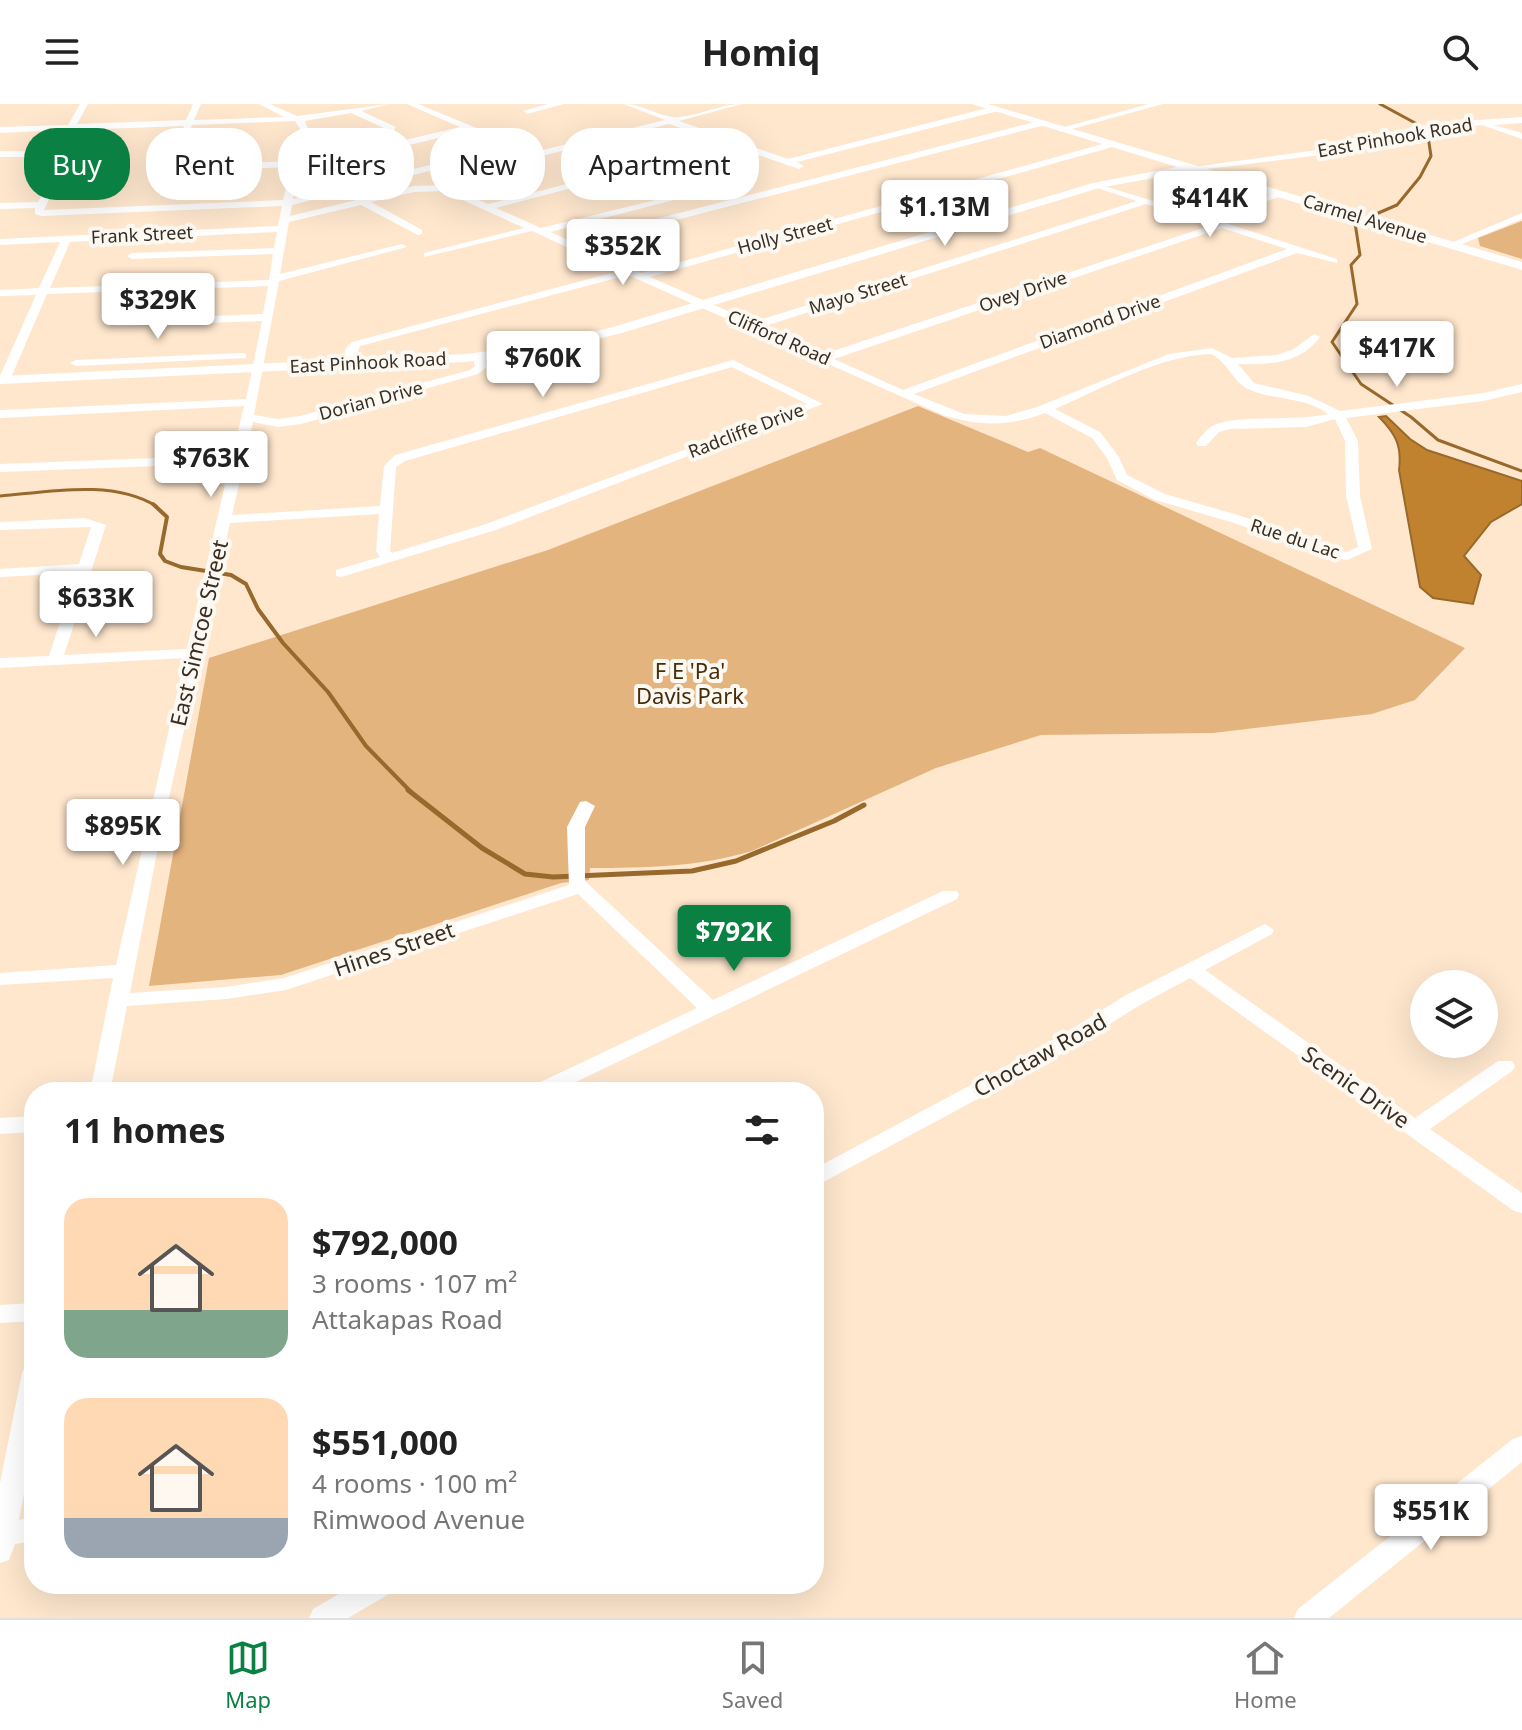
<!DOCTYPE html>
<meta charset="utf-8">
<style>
:root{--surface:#fff;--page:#f6f6f6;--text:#222;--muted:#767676;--line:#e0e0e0;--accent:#0b8043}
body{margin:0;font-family:"Noto Sans",sans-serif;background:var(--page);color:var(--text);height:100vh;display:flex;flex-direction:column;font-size:30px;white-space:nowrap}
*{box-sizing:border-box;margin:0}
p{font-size:26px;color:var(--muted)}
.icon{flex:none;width:44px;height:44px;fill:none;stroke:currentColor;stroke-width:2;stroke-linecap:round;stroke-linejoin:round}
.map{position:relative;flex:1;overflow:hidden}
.sheet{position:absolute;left:24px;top:978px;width:800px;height:512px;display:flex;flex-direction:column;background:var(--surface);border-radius:32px;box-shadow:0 8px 32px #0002}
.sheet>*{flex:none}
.banner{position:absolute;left:24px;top:24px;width:800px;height:72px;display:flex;gap:16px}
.buttons{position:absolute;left:1410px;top:866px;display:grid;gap:16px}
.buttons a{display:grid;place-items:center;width:88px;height:88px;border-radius:50%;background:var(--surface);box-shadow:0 8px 32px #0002;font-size:40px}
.price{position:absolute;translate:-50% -68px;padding:0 18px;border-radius:8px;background:#fff;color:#222;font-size:26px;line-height:52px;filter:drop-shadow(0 2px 4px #0008)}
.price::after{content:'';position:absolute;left:50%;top:48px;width:24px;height:18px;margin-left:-12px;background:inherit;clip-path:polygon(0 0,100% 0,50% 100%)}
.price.selected{background:var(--accent);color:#fff}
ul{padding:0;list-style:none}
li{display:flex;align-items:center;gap:24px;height:200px;padding:0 40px}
li span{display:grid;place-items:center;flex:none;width:224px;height:160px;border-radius:24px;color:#555}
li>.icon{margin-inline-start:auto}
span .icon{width:96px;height:96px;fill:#fffc;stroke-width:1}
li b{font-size:34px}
h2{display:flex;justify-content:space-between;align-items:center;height:96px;padding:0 40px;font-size:34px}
.pill{padding:0 28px;border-radius:32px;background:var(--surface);box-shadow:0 8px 32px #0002;font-size:28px;line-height:72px}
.pill.selected{background:var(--accent);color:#fff}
header{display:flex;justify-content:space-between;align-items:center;height:104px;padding:0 40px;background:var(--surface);font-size:36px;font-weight:700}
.tabs{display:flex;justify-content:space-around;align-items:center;height:112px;border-top:2px solid var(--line);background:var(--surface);font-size:22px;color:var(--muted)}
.tabs a{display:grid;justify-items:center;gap:4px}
.tabs .selected{color:var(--accent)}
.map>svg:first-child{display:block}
.green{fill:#e4b47f}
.water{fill:#c1822f;stroke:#98692c;stroke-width:2}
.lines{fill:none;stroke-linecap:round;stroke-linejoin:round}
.stream-far2{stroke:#98692c;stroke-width:3}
.stream-far1{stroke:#98692c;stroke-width:4}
.stream{stroke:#98692c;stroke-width:5}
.minor{fill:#fff;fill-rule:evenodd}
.major{fill:#fff;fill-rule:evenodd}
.labels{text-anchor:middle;stroke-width:8;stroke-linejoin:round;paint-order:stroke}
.far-street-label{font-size:18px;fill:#372e24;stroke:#fcf8f2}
.street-label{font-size:22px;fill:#372e24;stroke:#fcf8f2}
.park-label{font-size:22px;fill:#462c09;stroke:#fcf8f2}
</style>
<header><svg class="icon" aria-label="menu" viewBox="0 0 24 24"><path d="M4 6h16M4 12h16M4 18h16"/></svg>Homiq<svg class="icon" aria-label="search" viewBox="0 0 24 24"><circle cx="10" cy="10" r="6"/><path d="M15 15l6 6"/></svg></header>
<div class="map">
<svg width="1522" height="1514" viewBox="0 0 1522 1514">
<rect width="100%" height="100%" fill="#ffe7ce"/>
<g class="green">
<polygon points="1522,117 1522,155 1480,142 1478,134"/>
<path d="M 918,302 L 1028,348 L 1040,344 L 1465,544 L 1415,596 L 1372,610 L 1213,629 L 1041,631 L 936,664 L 752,747 C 698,763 646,764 590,764 L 589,776 L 561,779 L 281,871 L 149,882 L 209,554 L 548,446 Z"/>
</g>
<path class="water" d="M 1386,312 L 1410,335 L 1427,346 L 1522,377 L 1522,400 L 1491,418 L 1464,452 L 1481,471 L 1473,500 L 1433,494 L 1420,483 L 1399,366 C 1402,342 1396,330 1379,313 Z"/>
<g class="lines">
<g class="stream-far2">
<polyline points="1380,0 1417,20"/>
<polyline points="1428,32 1431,52 1420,73 1397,101 1355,119 1360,151 1351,161 1357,200 1332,238 1361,280 1411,313 1438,336 1522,367"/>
<path d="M 0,392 C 49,388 112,375 156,402"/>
</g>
<polyline class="stream-far1" points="153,400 167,413 160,450 165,457 181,463 231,471 246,480 258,505 283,539 328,588 366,642 411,688"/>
<polyline class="stream" points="408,686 482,744 525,770 553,773 692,767 736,757 834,717 864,701"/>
<g class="minor">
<path d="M 80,0 L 88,0 L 77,20 L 186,16 L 193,0 L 201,0 L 194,16 L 284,13 L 259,0 L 270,0 L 297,12 L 389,0 L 361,7 L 396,23 L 393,28 L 351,9 L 305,17 L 308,25 L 300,61 L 460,23 L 407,0 L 418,0 L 535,48 L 665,16 L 624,0 C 642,0 656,11 673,13 C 690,15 720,0 742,0 L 679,17 L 788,55 L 995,2 L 998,7 L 797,58 L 804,62 L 799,65 L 669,20 L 619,32 L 740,79 L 550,128 L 570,137 L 1042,16 L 1045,21 L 579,141 L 641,169 L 1113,37 L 1116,42 L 650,173 L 753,218 L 1137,97 L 1094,83 L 1094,79 L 1203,112 L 1279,87 L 1284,90 L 1282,92 L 1213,115 L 1337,155 L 1337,159 L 1297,149 L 914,290 L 964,310 L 1006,312 L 1037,303 L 1169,250 L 1212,244 L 1232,254 L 1277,251 L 1294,245 L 1314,230 L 1320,233 C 1300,260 1269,261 1238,260 L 1254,279 L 1309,292 L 1340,307 L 1483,289 L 1522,280 L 1522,288 L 1483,297 L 1346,314 L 1358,337 L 1360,392 L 1372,445 L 1347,456 L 1329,453 L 1231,418 L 1155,396 L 1117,376 L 1107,354 L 1092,334 L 1045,309 C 1009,323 979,322 943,311 L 628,171 L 360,242 L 352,262 L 344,262 L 345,245 L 352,238 L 619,167 L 532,127 L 424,153 L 424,149 L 524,124 L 443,87 L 414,88 L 371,98 L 422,126 L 422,130 L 418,131 L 361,101 L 289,118 L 280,170 L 402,140 L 407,143 L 279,177 L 254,311 L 278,315 L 300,312 L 470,266 L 475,262 L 473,253 L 479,250 L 485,253 L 487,263 L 478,270 L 301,320 L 278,323 L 253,318 L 232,411 L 380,402 L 384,362 L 395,351 L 733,256 L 823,300 L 496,426 L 341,473 L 336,472 L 336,466 L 380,453 L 376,447 L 379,410 L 230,419 L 157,748 L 130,889 L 226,883 L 284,874 L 569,781 L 567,723 L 580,698 L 586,697 L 595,702 L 585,723 L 585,777 L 713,896 L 943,787 L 957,787 L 959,791 L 957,795 L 555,988 L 527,988 L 530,983 L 697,904 L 578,790 L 286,886 L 226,895 L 127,902 L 110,988 L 90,988 L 113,874 L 0,881 L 0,869 L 116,861 L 185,554 L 0,564 L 0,554 L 49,552 L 76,469 L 0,473 L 0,465 L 79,460 L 91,423 L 0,426 L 0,418 L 85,414 L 106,421 L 79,505 L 108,503 L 115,507 L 108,511 L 76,514 L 64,551 L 187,545 L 225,381 L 157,362 L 0,368 L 0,360 L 157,354 L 227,373 L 244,302 L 0,314 L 0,306 L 246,295 L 262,217 L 116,222 L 110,219 L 116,216 L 263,210 L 268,182 L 47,190 L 10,276 L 4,280 L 0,279 L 0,272 L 36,191 L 0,192 L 0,186 L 39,184 L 60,138 L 0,141 L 0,135 L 278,122 L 282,102 L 41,112 L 35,110 L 35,104 L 0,105 L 0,99 L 38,98 L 62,53 L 0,53 L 0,47 L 71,48 L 44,106 L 283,96 L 291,63 L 173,68 L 169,77 L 178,82 L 176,90 L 171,93 L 166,90 L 168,83 L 159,78 L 184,22 L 74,26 L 68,32 L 64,29 L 65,26 L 0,29 L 0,23 L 68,21 ZM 295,17 L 300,25 L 292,57 L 175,62 L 192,21 ZM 468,27 L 506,42 L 293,95 L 299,67 ZM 609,35 L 725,79 L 541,124 L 496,104 L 643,65 L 638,62 L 488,100 L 444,81 L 414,82 L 290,112 L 292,101 L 514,46 L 534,54 ZM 1146,100 L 1212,121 L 824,250 L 762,223 ZM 1222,124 L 1287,145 L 903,286 L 834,255 ZM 277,128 L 274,144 L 132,149 L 127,152 L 132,155 L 273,150 L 269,176 L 50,184 L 70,138 ZM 1211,250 C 1228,258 1232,277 1248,285 C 1274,297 1304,292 1328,310 C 1294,318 1241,310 1214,321 C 1206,325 1201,333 1196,339 L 1198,342 L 1206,342 L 1219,328 L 1230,325 L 1306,323 L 1335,315 L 1345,337 L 1346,392 L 1358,443 L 1346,448 L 1332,445 L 1241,412 L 1165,390 L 1127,371 L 1119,353 L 1100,328 L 1055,305 C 1104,284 1157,252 1211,250 ZM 732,263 L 807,300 L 486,420 L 392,449 L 390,447 L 396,363 L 405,357 Z"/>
<polygon points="548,0 564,0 527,10 523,7"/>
<polygon points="1149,0 1163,0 1061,28 1057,25"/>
<polygon points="1522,13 1522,19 1494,21 1522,29 1522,35 1482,21 1465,23 1361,46 1191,67 1186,64 1361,40 1465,17"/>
<polygon points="1522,109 1522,115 1455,143 1446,141"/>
<polygon points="242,249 246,250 246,254 76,262 70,259 76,256"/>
<polygon points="1265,820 1274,826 1272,830 1205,866 1415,1014 1498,957 1512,957 1515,962 1512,967 1430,1025 1522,1089 1522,1109 1514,1107 1190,874 1140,901 1065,948 814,1083 814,1065 1051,938 1126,891"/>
<polygon points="34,1012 34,1028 0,1030 0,1014"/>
<polygon points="34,1199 34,1217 0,1219 0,1201"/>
<polygon points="34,1259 34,1336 19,1416 34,1413 34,1437 15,1440 9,1456 0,1459 0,1379 22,1269 25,1262"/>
<polygon points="1522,1332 1522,1358 1329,1514 1294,1514 1298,1505 1513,1335"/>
<polygon points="356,1480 395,1480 391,1489 348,1514 309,1514 313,1505"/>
</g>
<polygon class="major" points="972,0 988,0 1522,158 1522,166 1191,67 1099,84 622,229 542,248 466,258 0,280 0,272 466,250 542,240 613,223 1093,79 1177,63"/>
</g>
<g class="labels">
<g class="far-street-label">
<text transform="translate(1395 34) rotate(-10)" y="6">East Pinhook Road</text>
<text transform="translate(1365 115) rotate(17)" y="6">Carmel Avenue</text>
<text transform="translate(142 131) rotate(-3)" y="6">Frank Street</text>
<text transform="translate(785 132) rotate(-15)" y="6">Holly Street</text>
<text transform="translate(1023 188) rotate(-19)" y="6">Ovey Drive</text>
<text transform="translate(858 190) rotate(-17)" y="6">Mayo Street</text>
<text transform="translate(1100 218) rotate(-20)" y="6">Diamond Drive</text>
<text transform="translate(779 234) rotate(24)" y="6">Clifford Road</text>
<text transform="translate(368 259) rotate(-3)" y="6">East Pinhook Road</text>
<text transform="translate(371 297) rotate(-15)" y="6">Dorian Drive</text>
<text transform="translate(746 327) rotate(-21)" y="6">Radcliffe Drive</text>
<text transform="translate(1295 435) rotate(18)" y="6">Rue du Lac</text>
</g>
<g class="street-label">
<text transform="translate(199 529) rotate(-77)" y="8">East Simcoe Street</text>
<text transform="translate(394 845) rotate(-19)" y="8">Hines Street</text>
<text transform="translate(1040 951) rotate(-29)" y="8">Choctaw Road</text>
<text transform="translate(1356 983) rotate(35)" y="8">Scenic Drive</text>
</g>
<g class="park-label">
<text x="690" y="575">F E 'Pa'<tspan x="690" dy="25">Davis Park</tspan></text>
</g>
</g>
</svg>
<div class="buttons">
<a><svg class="icon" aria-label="layers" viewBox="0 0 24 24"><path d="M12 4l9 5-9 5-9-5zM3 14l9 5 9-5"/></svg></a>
</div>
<b class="price" style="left:1210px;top:135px">$414K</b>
<b class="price" style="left:945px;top:144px">$1.13M</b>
<b class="price" style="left:623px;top:183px">$352K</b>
<b class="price" style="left:158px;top:237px">$329K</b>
<b class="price" style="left:1397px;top:285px">$417K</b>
<b class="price" style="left:543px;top:295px">$760K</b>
<b class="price" style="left:211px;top:395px">$763K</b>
<b class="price" style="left:96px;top:535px">$633K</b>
<b class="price" style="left:123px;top:763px">$895K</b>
<b class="price selected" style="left:734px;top:869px">$792K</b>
<b class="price" style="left:1431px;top:1448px">$551K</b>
<div class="banner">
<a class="pill selected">Buy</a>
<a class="pill">Rent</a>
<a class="pill">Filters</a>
<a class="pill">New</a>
<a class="pill">Apartment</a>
</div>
<section class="sheet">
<h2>11 homes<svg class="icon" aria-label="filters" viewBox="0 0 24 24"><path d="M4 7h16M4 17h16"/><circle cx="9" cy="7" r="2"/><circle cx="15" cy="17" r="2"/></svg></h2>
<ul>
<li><span style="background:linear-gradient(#ffd9b3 70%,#7fa58c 0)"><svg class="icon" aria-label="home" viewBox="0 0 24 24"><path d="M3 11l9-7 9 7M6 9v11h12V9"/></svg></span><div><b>$792,000</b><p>3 rooms · 107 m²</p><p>Attakapas Road</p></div></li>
<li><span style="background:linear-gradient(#ffd9b3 75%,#9aa5b1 0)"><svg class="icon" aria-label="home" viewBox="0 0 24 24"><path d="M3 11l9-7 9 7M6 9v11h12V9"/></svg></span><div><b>$551,000</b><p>4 rooms · 100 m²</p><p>Rimwood Avenue</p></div></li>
</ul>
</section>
</div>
<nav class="tabs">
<a class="selected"><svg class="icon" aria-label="map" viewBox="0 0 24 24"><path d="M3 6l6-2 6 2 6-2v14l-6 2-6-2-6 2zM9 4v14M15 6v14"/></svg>Map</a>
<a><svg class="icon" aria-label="saved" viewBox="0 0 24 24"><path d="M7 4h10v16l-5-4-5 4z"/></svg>Saved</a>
<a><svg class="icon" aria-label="home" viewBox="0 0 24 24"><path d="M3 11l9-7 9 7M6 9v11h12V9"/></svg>Home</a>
</nav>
